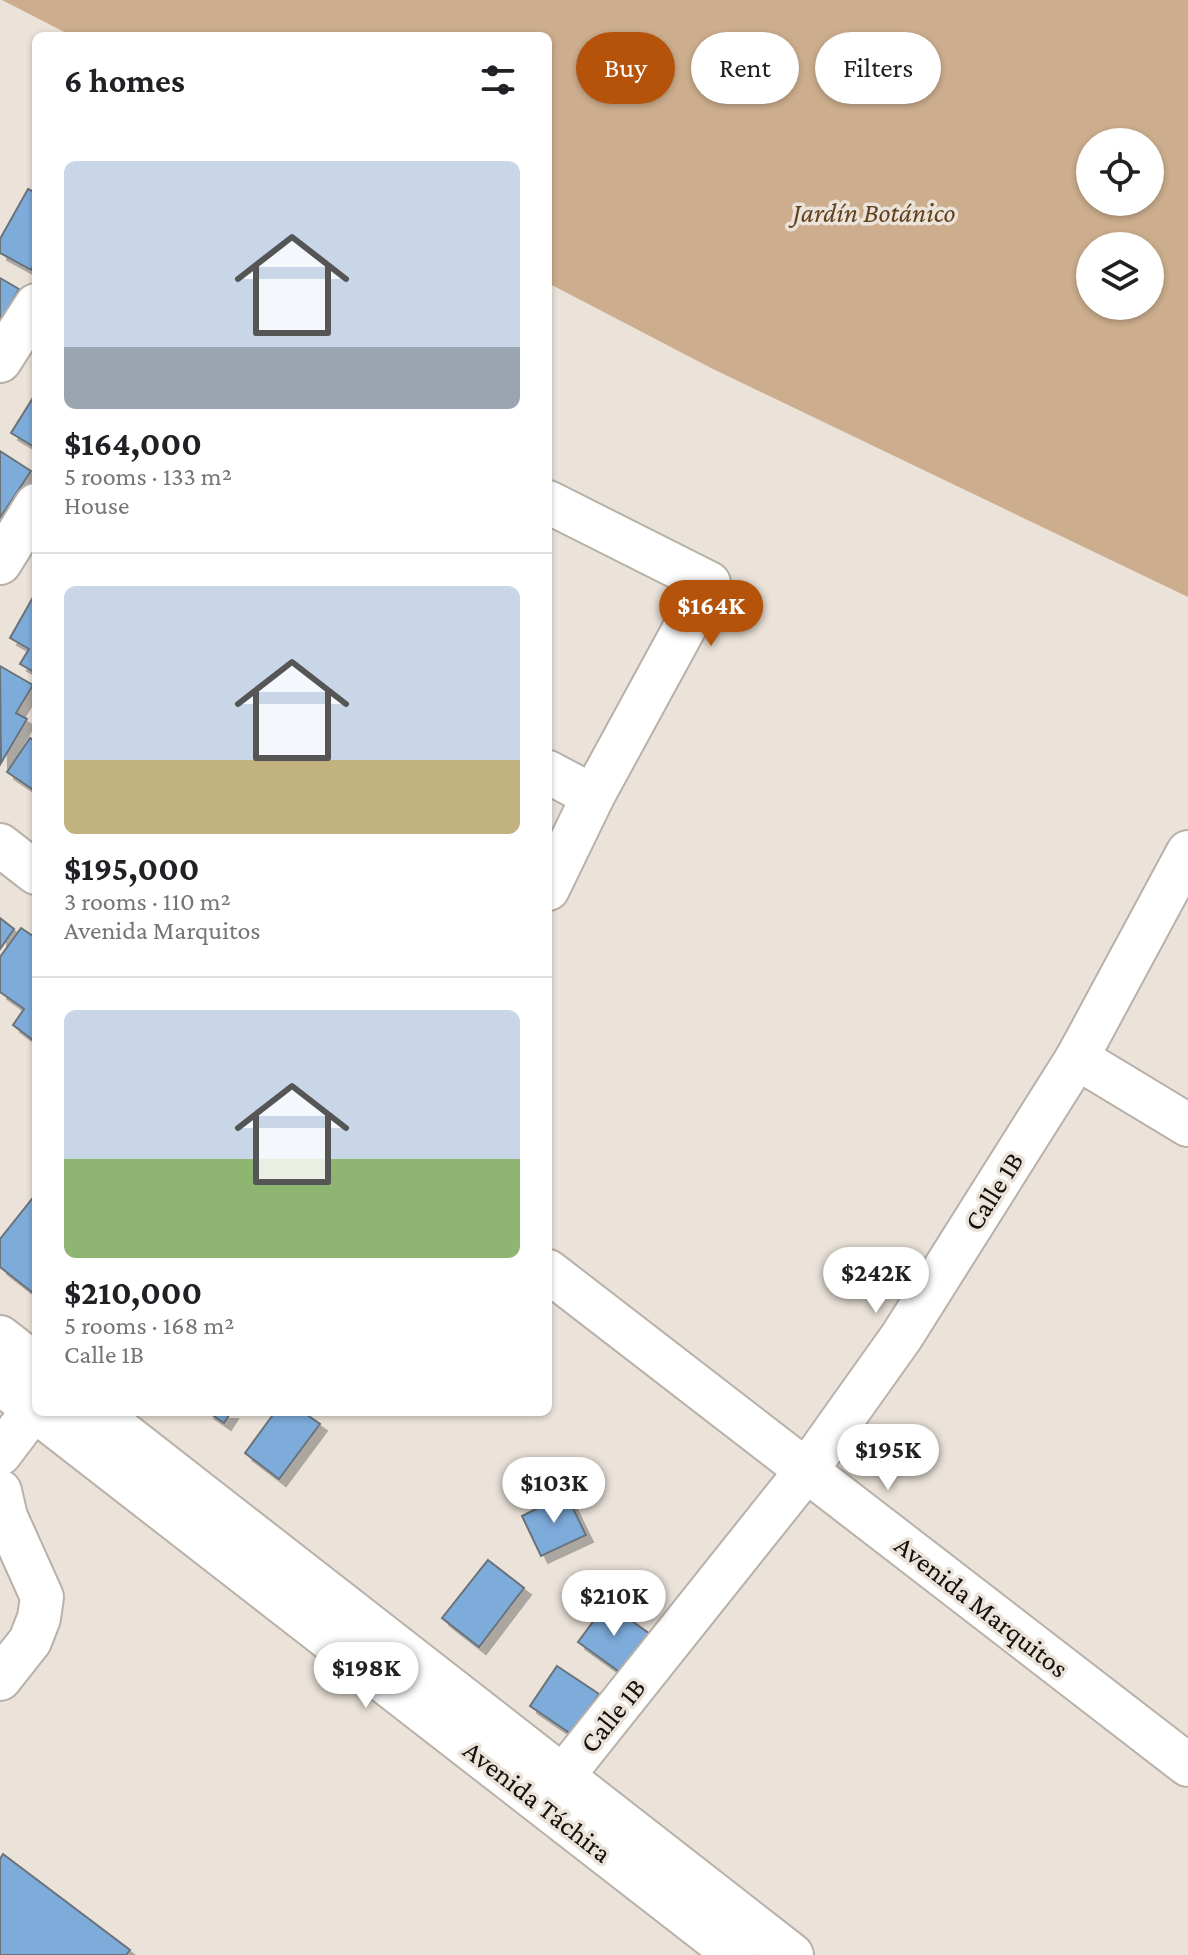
<!DOCTYPE html>
<meta charset="utf-8">
<style>
:root{--surface:#fff;--page:#f6f6f6;--text:#202124;--muted:#757577;--line:#e0e0e0;--accent:#b45309}
body{margin:0;font-family:"Crimson Pro",serif;background:var(--page);color:var(--text);height:100vh;display:flex;flex-direction:column;font-size:30px;white-space:nowrap}
*{box-sizing:border-box;margin:0}
p{font-size:26px;color:var(--muted)}
.icon{flex:none;width:44px;height:44px;fill:none;stroke:currentColor;stroke-width:2;stroke-linecap:round;stroke-linejoin:round}
.map{position:relative;flex:1;overflow:hidden}
.details{position:absolute;left:32px;top:32px;width:520px;height:1384px;display:flex;flex-direction:column;background:var(--surface);border-radius:12px;box-shadow:0 2px 6px #0004}
.details>*{flex:none}
.hud{position:absolute;left:576px;top:32px;width:492px;height:72px;display:flex;gap:16px}
.fabs{position:absolute;left:1076px;top:128px;display:grid;gap:16px}
.fabs a{display:grid;place-items:center;width:88px;height:88px;border-radius:50%;background:var(--surface);box-shadow:0 2px 6px #0004;font-size:40px}
.price{position:absolute;translate:-50% -68px;padding:0 18px;border-radius:28px;background:#fff;color:#222;font-size:26px;line-height:52px;filter:drop-shadow(0 2px 4px #0008)}
.price::after{content:'';position:absolute;left:50%;top:48px;width:24px;height:18px;margin-left:-12px;background:inherit;clip-path:polygon(0 0,100% 0,50% 100%)}
.price.active{background:var(--accent);color:#fff}
ul{padding:0;list-style:none}
li{display:grid;align-content:center;gap:16px;height:424px;padding:0 32px}
li+li{border-top:2px solid var(--line)}
li span{display:grid;place-items:center;height:248px;border-radius:12px;color:#555}
li>.icon{margin-inline-start:auto}
span .icon{width:144px;height:144px;fill:#fffc;stroke-width:1}
li b{font-size:34px}
h2{display:flex;justify-content:space-between;align-items:center;height:96px;padding:0 32px;font-size:34px}
.chip{padding:0 28px;border-radius:36px;background:var(--surface);box-shadow:0 2px 6px #0004;font-size:28px;line-height:72px}
.chip.active{background:var(--accent);color:#fff}
.map>svg:first-child{display:block}
.green{fill:#ccad8d;fill-rule:evenodd}
.building{fill:#7dabda;stroke:#6a727a;stroke-width:2;filter:url(#shadow)}
.lines{fill:none;stroke-linecap:round;stroke-linejoin:round}
.minor-casing{stroke:#b9b1a9;stroke-width:46}
.minor{stroke:#fff;stroke-width:42}
.labels{text-anchor:middle;stroke-width:7;stroke-linejoin:round;paint-order:stroke}
.park-label{font-size:28px;font-style:italic;fill:#62421c;stroke:#ebe3da}
.street-label{font-size:28px;fill:#13100d;stroke:#ebe3da}
</style>
<div class="map">
<svg width="1188" height="1955" viewBox="0 0 1188 1955">
<defs>
<filter id="shadow"><feDropShadow dx="7" dy="7" stdDeviation="0" flood-color="#0004"/></filter>
</defs>
<rect width="100%" height="100%" fill="#ebe3da"/>
<path class="green" d="M 2,0 L 1188,0 L 1188,597 L 711,368 L 548,283 L 548,36 L 72,36 ZM 1150,142 L 1150,202 L 1090,202 L 1090,142 ZM 1150,246 L 1150,306 L 1090,306 L 1090,246 Z"/>
<g class="building">
<polygon points="28,189 36,193 36,261 31,270 0,253 0,239"/>
<polygon points="0,278 19,289 0,323"/>
<polygon points="36,393 36,448 11,433"/>
<polygon points="0,451 31,471 0,518"/>
<polygon points="36,592 36,673 20,664 29,649 10,638"/>
<polygon points="0,666 33,685 16,713 27,719 1,763"/>
<polygon points="30,738 36,742 35,791 7,772"/>
<polygon points="0,918 14,929 0,949"/>
<polygon points="21,928 36,938 34,1041 13,1025 24,1009 0,992 0,957"/>
<polygon points="32,1199 36,1202 36,1290 33,1293 0,1267 0,1239"/>
<polygon points="208,1412 231,1412 224,1423"/>
<polygon points="275,1412 303,1412 320,1424 279,1479 245,1453"/>
<polygon points="566,1494 586,1535 541,1556 522,1516"/>
<polygon points="488,1560 524,1588 479,1647 442,1618"/>
<polygon points="607,1603 650,1634 621,1673 578,1642"/>
<polygon points="557,1666 599,1694 571,1734 530,1706"/>
<polygon points="3,1854 130,1950 126,1955 0,1955 0,1859"/>
</g>
<g class="lines">
<defs>
<g id="minor">
<polyline points="0,361 36,305"/>
<polyline points="548,502 709,583 593,796 548,889"/>
<polyline points="0,563 36,505"/>
<polyline points="548,772 593,796"/>
<polyline points="0,845 36,873"/>
<polyline points="1077,1058 1188,1125"/>
<polyline points="548,1271 1188,1765"/>
<polyline points="0,1337 36,1365"/>
<polyline points="0,1383 36,1411"/>
<polyline points="37,1412 736,1955"/>
<polyline points="96,1412 792,1955"/>
<polyline points="0,1454 34,1409"/>
<polyline points="0,1491 6,1517 42,1597 39,1618 30,1641 0,1679"/>
<polyline points="562,1777 806,1471 902,1336 1077,1058 1188,852"/>
</g>
</defs>
<use href="#minor" class="minor-casing"/>
<use href="#minor" class="minor"/>
</g>
<g class="labels">
<g class="park-label">
<text x="874" y="222">Jardín Botánico</text>
</g>
<g class="street-label">
<text transform="translate(993 1191) rotate(-58)" y="10">Calle 1B</text>
<text transform="translate(982 1606) rotate(38)" y="10">Avenida Marquitos</text>
<text transform="translate(612 1715) rotate(-51)" y="10">Calle 1B</text>
<text transform="translate(538 1801) rotate(38)" y="10">Avenida Táchira</text>
</g>
</g>
</svg>
<div class="fabs">
<a><svg class="icon" aria-label="locate" viewBox="0 0 24 24"><circle cx="12" cy="12" r="6"/><path d="M12 2v4M12 18v4M2 12h4M18 12h4"/></svg></a>
<a><svg class="icon" aria-label="layers" viewBox="0 0 24 24"><path d="M12 4l9 5-9 5-9-5zM3 14l9 5 9-5"/></svg></a>
</div>
<b class="price active" style="left:711px;top:648px">$164K</b>
<b class="price" style="left:876px;top:1315px">$242K</b>
<b class="price" style="left:888px;top:1492px">$195K</b>
<b class="price" style="left:554px;top:1525px">$103K</b>
<b class="price" style="left:614px;top:1638px">$210K</b>
<b class="price" style="left:366px;top:1710px">$198K</b>
<div class="hud">
<a class="chip active">Buy</a>
<a class="chip">Rent</a>
<a class="chip">Filters</a>
</div>
<section class="details">
<h2>6 homes<svg class="icon" aria-label="filters" viewBox="0 0 24 24"><path d="M4 7h16M4 17h16"/><circle cx="9" cy="7" r="2"/><circle cx="15" cy="17" r="2"/></svg></h2>
<ul>
<li><span style="background:linear-gradient(#c9d6e8 75%,#9aa5b1 0)"><svg class="icon" aria-label="home" viewBox="0 0 24 24"><path d="M3 11l9-7 9 7M6 9v11h12V9"/></svg></span><div><b>$164,000</b><p>5 rooms · 133 m²</p><p>House</p></div></li>
<li><span style="background:linear-gradient(#c9d6e8 70%,#c2b280 0)"><svg class="icon" aria-label="home" viewBox="0 0 24 24"><path d="M3 11l9-7 9 7M6 9v11h12V9"/></svg></span><div><b>$195,000</b><p>3 rooms · 110 m²</p><p>Avenida Marquitos</p></div></li>
<li><span style="background:linear-gradient(#c9d6e8 60%,#8fb573 0)"><svg class="icon" aria-label="home" viewBox="0 0 24 24"><path d="M3 11l9-7 9 7M6 9v11h12V9"/></svg></span><div><b>$210,000</b><p>5 rooms · 168 m²</p><p>Calle 1B</p></div></li>
</ul>
</section>
</div>
